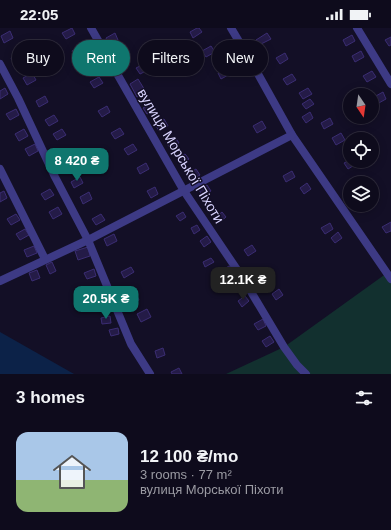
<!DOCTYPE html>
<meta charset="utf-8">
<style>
:root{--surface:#0e0b1c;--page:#1c1929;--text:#f1f3f6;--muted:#9b9ba3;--line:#2e2b3b;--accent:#0f766e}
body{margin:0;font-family:Arial,sans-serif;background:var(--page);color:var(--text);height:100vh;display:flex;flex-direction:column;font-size:15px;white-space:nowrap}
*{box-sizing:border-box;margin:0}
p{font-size:13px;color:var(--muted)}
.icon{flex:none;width:22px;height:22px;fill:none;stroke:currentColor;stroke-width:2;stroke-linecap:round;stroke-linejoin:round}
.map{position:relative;height:346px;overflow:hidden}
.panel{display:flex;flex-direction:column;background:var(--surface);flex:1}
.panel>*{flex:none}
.top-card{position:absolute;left:12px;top:12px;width:367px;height:36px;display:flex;gap:8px}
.needle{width:26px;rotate:167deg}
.tools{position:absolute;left:343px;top:60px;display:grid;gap:8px}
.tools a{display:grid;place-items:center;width:36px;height:36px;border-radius:50%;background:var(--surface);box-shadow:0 2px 10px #0003,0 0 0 1px var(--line);font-size:20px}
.price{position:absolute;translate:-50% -34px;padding:0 9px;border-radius:8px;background:var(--accent);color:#fff;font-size:13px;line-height:26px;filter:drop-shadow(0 1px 2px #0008)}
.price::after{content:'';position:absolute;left:50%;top:24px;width:12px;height:9px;margin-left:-6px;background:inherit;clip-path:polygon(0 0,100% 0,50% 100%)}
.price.current{background:#222;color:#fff}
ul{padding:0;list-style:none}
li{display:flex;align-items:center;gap:12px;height:100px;padding:0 16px}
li+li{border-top:1px solid var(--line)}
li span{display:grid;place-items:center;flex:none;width:112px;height:80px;border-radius:12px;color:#555}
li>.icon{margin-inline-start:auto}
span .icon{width:48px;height:48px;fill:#fffc;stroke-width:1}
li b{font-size:17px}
h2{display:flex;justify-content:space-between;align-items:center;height:48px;padding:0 16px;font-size:17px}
.chip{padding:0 14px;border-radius:18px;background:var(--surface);box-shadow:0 2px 10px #0003,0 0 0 1px var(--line);font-size:14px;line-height:36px}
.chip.current{background:var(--accent);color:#fff}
.status{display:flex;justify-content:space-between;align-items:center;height:28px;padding:0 20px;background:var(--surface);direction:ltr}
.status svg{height:11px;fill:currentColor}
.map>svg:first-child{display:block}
.green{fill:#12302f}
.water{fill:#0c2248}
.building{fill:#241b47;stroke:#3b2d73}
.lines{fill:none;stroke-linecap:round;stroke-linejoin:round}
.minor{stroke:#3d3a85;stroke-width:8}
.labels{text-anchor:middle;stroke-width:3;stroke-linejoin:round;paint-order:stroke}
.street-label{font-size:14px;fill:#d9d4ff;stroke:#130f26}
</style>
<div class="status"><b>22:05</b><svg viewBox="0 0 49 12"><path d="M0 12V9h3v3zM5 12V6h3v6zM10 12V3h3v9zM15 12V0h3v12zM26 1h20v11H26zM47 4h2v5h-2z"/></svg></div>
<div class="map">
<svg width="391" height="346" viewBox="0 0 391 346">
<rect width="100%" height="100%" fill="#130f26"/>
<polygon class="green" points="387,245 391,251 391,346 226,346 284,319"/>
<polygon class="water" points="0,304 74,346 0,346"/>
<g class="building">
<polygon points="72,0 75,6 66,11 62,5"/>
<polygon points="197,0 199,0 202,4 193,10 190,4"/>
<polygon points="10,3 13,10 4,15 1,8"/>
<polygon points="115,5 118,12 109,17 106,10"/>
<polygon points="267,5 271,11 259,17 256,12"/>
<polygon points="352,7 355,13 346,18 343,12"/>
<polygon points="391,9 391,17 389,18 385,12"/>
<polygon points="81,18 85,24 76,29 72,23"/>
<polygon points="211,18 215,24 206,29 202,23"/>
<polygon points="124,23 129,31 119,37 114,28"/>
<polygon points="361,23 364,29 355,34 352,28"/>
<polygon points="20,25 24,32 15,37 11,30"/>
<polygon points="285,25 288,31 280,36 276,30"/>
<polygon points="92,34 95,40 86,45 83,39"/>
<polygon points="144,36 148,42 140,46 136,40"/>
<polygon points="226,40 230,46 221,51 218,45"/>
<polygon points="372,43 376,49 367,54 363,48"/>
<polygon points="32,45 36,52 27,57 23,50"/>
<polygon points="292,46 296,52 287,57 283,51"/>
<polygon points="99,49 103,55 94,60 90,54"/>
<polygon points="138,51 146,64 137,69 130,56"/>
<polygon points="5,60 8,66 0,71 0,63"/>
<polygon points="308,60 312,66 303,71 299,65"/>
<polygon points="383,64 386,71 377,76 374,69"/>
<polygon points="45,68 48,74 39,79 36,73"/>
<polygon points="310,71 314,76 306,81 302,76"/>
<polygon points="152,75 156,81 147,86 143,80"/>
<polygon points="107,78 110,84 102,89 98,83"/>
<polygon points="16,81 19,87 10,92 6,86"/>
<polygon points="310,84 313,90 306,95 302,89"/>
<polygon points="54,87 58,93 49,98 45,92"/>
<polygon points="330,90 333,96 324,101 321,95"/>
<polygon points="164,91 168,98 159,103 155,96"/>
<polygon points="262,93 266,100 257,105 253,98"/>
<polygon points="120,100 124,106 115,111 111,105"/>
<polygon points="24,101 28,108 19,113 15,106"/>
<polygon points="62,101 66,107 57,112 53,106"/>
<polygon points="341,105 345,112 336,117 332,110"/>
<polygon points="175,109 179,115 170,120 166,114"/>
<polygon points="35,116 38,123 29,128 25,121"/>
<polygon points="133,116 137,122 128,127 124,121"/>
<polygon points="67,126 70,132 61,137 58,131"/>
<polygon points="185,126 189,131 181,137 177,131"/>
<polygon points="350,132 350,133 355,133 356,136 348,141 344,135"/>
<polygon points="146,135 149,141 140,146 137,140"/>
<polygon points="196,141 200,147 192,152 188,146"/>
<polygon points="292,143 295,149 286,154 283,148"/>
<polygon points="80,149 83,155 74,160 71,154"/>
<polygon points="307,155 311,161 304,166 300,160"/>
<polygon points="207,157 211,163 203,168 199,162"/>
<polygon points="155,159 158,166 151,170 147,163"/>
<polygon points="50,161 54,167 45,172 41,166"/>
<polygon points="4,163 7,170 0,174 0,165"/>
<polygon points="89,164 92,171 83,176 80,169"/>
<polygon points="58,179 62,186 53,191 49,184"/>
<polygon points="183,184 186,189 180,193 176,188"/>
<polygon points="222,184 226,189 220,194 216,189"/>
<polygon points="16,186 20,192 11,197 7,191"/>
<polygon points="101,186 105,192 96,197 92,191"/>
<polygon points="391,194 391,203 386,205 382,199"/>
<polygon points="330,195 333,201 325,206 321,200"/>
<polygon points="197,197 200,202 194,206 191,200"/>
<polygon points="25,201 29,207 20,212 16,206"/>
<polygon points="338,204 342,210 335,215 331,210"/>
<polygon points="114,206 117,213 107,218 104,211"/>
<polygon points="207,208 211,214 204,219 200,213"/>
<polygon points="252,217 256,223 248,228 244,222"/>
<polygon points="34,218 37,225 27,229 24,222"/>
<polygon points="88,219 90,228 78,232 75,223"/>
<polygon points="211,230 214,234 205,239 203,234"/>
<polygon points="52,234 56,243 50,246 46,237"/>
<polygon points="229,238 233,244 225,249 221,243"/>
<polygon points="131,239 134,244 124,250 121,244"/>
<polygon points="94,241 96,248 87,251 84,245"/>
<polygon points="37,242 40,250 32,253 29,245"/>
<polygon points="266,243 270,249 263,254 258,249"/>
<polygon points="279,261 283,267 276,272 272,266"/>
<polygon points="135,264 139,272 130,276 127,268"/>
<polygon points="245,268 249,273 242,279 238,273"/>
<polygon points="105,269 108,276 99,280 96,273"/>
<polygon points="147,281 151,289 141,294 137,286"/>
<polygon points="110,288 111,295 102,296 101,290"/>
<polygon points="263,291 266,298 258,302 254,296"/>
<polygon points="118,300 119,306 111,308 109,302"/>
<polygon points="270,308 274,314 266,319 262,313"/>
<polygon points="163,320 165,327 157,330 155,323"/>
<polygon points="179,340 182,346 172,346 171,344"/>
</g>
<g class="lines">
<g class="minor">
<polyline points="91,0 184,163 244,252 284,319 297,337 306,346"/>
<polyline points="231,0 253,37 292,107 391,251"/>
<polyline points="357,0 391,56"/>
<polyline points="0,36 18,70 55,149 88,212 131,316 150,346"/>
<polyline points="0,141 45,231"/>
<polyline points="0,253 88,212 292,107"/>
</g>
</g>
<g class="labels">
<g class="street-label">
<text transform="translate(181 128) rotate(59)" y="5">вулиця Морської Піхоти</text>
</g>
</g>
</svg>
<div class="tools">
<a><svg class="needle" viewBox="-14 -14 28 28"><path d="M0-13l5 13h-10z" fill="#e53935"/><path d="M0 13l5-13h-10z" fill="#9b9ba3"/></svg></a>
<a><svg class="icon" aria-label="locate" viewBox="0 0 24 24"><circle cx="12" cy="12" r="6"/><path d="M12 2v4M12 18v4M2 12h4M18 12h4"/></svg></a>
<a><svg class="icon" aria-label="layers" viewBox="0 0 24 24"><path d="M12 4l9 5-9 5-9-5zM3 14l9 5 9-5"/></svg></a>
</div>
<b class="price" style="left:77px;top:154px">8 420 ₴</b>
<b class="price current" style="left:243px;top:273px">12.1K ₴</b>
<b class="price" style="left:106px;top:292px">20.5K ₴</b>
<div class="top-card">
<a class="chip">Buy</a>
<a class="chip current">Rent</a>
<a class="chip">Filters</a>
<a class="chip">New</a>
</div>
</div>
<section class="panel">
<h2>3 homes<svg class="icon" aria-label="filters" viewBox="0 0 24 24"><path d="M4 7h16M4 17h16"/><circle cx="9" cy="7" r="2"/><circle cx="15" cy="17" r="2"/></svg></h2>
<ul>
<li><span style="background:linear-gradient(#a9c7e8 60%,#8fb573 0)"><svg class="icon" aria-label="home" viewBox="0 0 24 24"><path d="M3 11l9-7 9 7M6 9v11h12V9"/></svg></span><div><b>12 100 ₴/mo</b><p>3 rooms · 77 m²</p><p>вулиця Морської Піхоти</p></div></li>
</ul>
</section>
